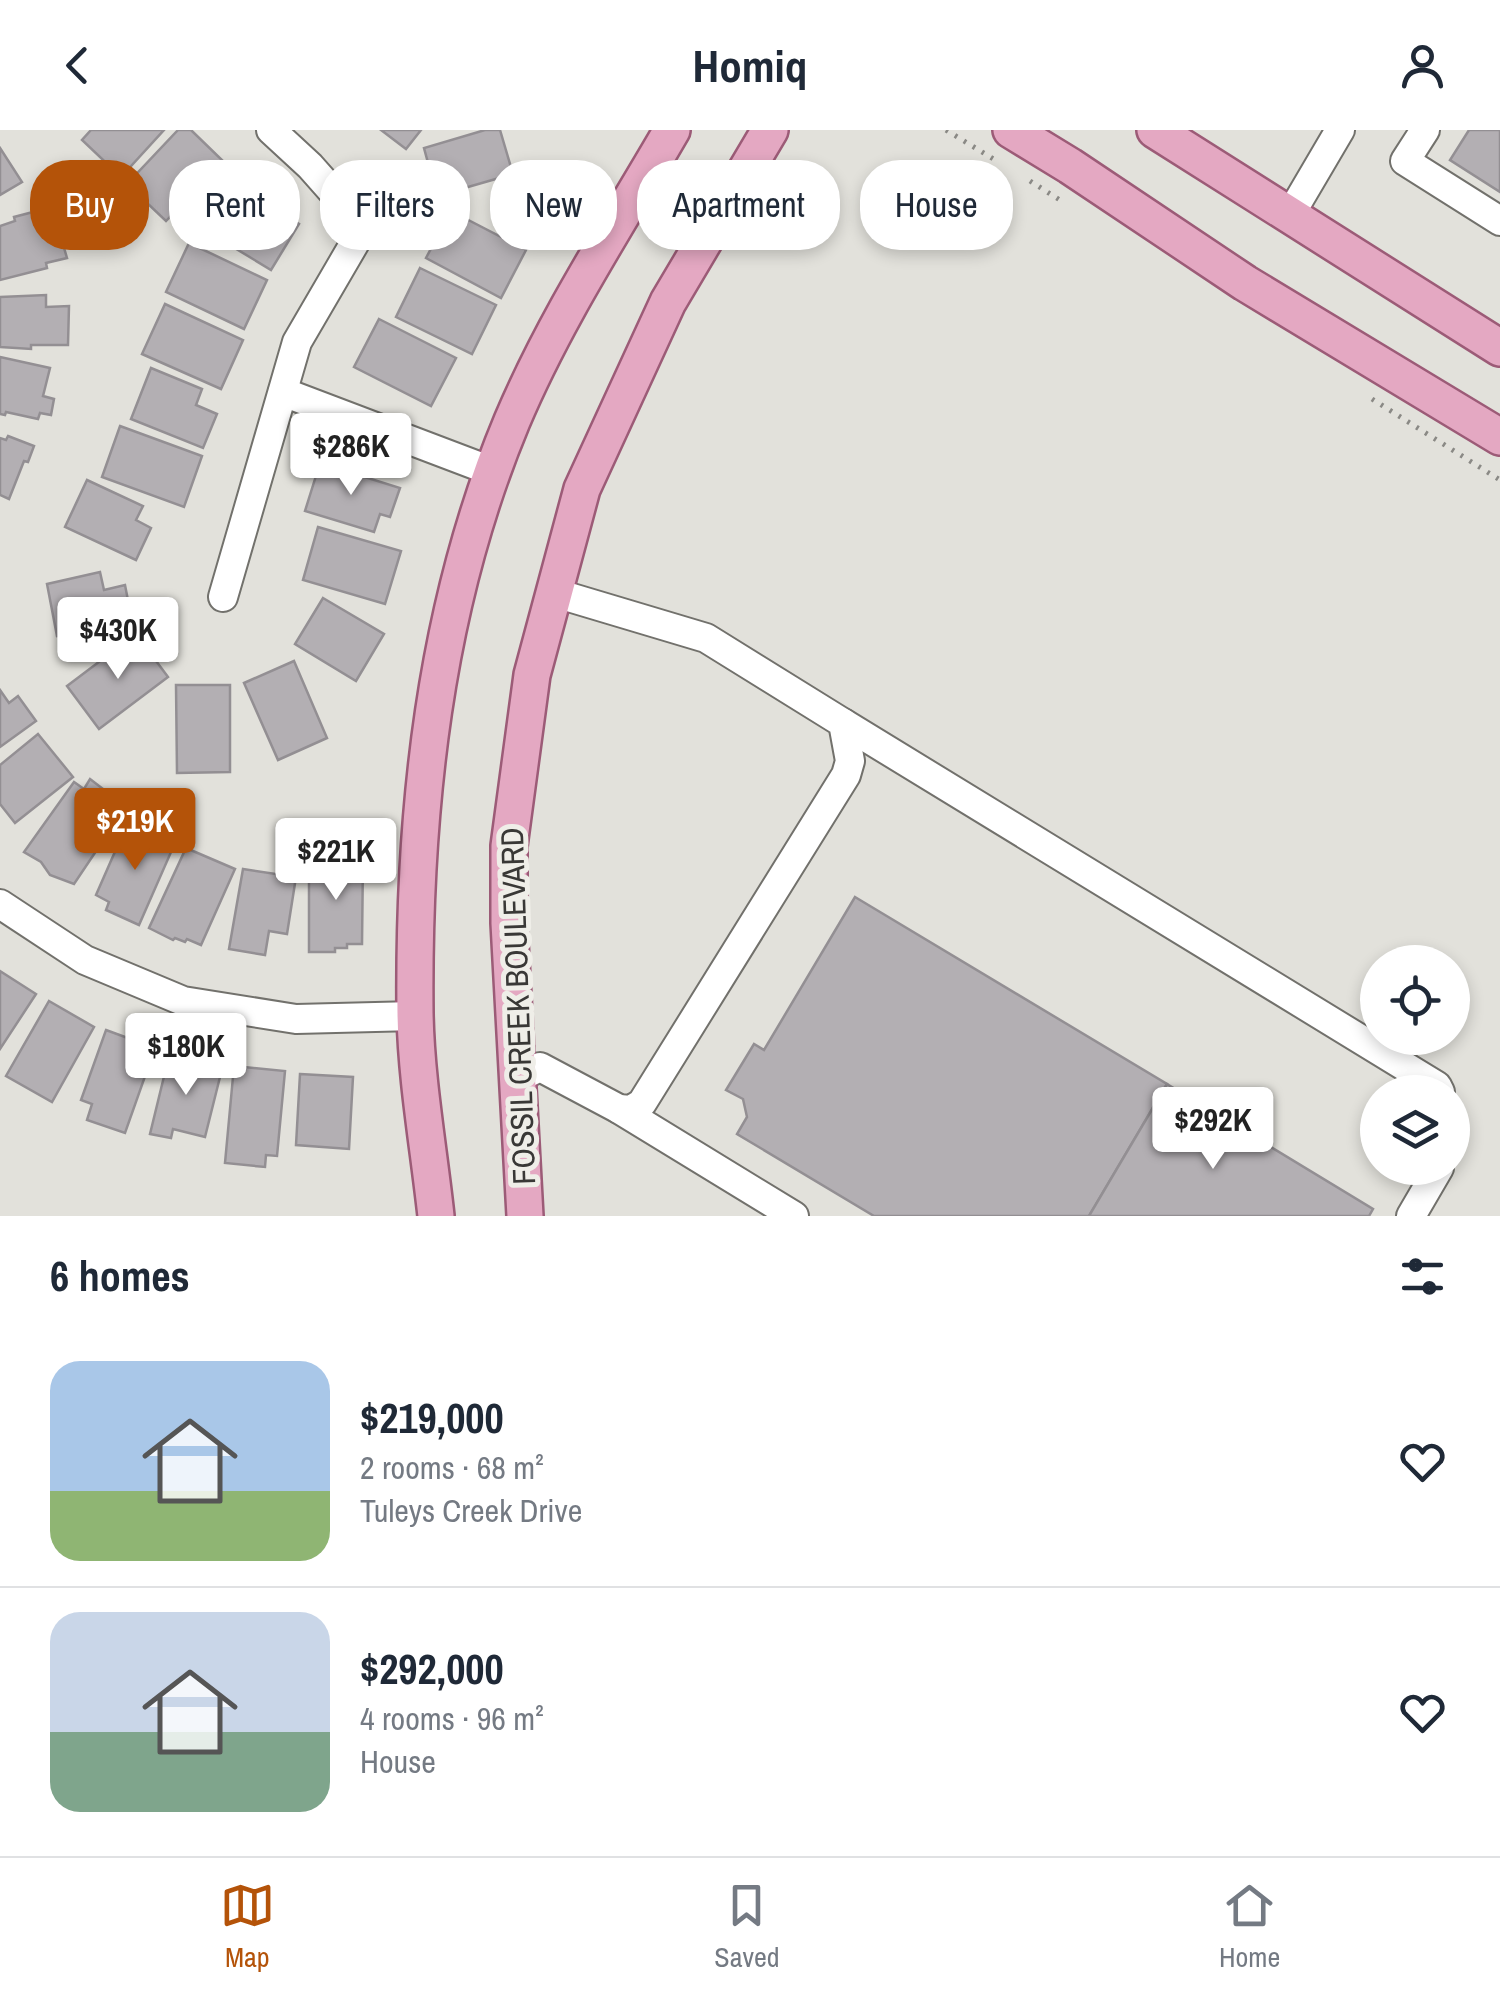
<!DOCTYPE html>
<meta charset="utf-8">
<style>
:root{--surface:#fff;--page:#f2f2f3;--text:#1f2937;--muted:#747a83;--line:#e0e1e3;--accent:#b45309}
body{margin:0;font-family:"Archivo Narrow",sans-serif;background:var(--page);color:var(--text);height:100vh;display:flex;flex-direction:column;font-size:38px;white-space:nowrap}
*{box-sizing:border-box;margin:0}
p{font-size:32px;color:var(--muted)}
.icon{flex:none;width:55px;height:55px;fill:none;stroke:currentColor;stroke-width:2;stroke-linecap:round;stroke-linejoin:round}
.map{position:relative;height:1086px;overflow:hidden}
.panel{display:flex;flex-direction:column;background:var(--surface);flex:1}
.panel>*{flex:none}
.banner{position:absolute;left:30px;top:30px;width:1440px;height:90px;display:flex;gap:20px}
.tools{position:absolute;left:1360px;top:815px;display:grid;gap:20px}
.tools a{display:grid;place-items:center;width:110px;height:110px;border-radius:50%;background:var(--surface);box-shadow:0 5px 15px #0003;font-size:50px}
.price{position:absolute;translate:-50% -85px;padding:0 22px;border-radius:10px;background:#fff;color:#222;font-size:32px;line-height:65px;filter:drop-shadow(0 2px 5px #0008)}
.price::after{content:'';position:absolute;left:50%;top:60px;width:30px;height:22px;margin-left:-15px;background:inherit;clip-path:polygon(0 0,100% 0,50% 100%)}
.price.active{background:var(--accent);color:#fff}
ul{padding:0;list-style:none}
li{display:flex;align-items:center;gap:30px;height:250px;padding:0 50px}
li+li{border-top:2px solid var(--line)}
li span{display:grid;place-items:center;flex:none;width:280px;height:200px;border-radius:30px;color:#555}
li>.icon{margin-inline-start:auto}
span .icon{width:120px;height:120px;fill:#fffc;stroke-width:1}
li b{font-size:42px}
h2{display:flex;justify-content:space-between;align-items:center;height:120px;padding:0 50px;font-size:42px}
.tag{padding:0 35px;border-radius:40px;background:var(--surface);box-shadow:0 5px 15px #0003;font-size:35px;line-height:90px}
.tag.active{background:var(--accent);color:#fff}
header{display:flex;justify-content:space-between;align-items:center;height:130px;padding:0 50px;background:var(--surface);font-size:45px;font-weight:700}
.tabs{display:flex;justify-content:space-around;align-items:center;height:140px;border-top:2px solid var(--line);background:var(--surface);font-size:28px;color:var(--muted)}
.tabs a{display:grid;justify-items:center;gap:5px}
.tabs .active{color:var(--accent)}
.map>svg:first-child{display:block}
.building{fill:#b3afb3;stroke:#938f93;stroke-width:2.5}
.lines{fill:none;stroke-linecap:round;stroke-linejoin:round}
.minor-casing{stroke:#72716c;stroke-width:32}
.major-casing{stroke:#9c5b77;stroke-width:40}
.path{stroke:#8a8985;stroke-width:5;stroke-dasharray:2.5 8;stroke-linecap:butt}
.minor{stroke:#fff;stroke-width:28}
.major{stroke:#e4a8c2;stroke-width:35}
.labels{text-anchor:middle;stroke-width:10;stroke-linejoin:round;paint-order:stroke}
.street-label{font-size:32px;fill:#393836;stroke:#efeee8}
</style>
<header><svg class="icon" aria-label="back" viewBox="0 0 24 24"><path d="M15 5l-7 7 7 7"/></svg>Homiq<svg class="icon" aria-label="person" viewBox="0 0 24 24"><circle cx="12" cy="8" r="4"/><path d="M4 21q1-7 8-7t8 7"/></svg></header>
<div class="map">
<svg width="1500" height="1086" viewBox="0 0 1500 1086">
<rect width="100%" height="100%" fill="#e2e1db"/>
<g class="building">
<polygon points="91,0 164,0 121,47 82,10"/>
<polygon points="178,0 191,0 223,31 166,91 127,54"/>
<polygon points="381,0 421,0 406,19"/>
<polygon points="485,0 500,0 513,44 437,66 424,18"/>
<polygon points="1469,0 1500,0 1500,62 1450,30"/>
<polygon points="0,18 22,52 0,65"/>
<polygon points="231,53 299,94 271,140 210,103 227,75 221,71"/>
<polygon points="52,77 67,128 46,133 47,138 0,150 0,96 15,91 14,87"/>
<polygon points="451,81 526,120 501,168 426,128"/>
<polygon points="189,113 267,150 244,199 166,162"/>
<polygon points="420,138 496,175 472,224 396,187"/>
<polygon points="46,165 46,177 69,176 68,215 31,215 31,219 0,217 0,167"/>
<polygon points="165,174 243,210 221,259 142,224"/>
<polygon points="379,189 456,228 431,276 354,237"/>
<polygon points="0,227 50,238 43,266 54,269 51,285 40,283 38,289 6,282 5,285 0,284"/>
<polygon points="151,238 202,259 196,275 217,284 203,318 131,289"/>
<polygon points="120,296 202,326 184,377 102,347"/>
<polygon points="8,306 34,316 28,332 24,331 9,369 0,365 0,308 6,310"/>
<polygon points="320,333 400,358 390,387 380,384 374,402 305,381"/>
<polygon points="87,350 143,376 136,390 151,398 136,430 65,397"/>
<polygon points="318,397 401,421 385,474 303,450"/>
<polygon points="100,442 104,460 125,455 132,491 57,506 47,454"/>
<polygon points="323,468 384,504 356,551 295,514"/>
<polygon points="136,504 168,547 99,599 67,556"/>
<polygon points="294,531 327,608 278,630 244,553"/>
<polygon points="176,555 230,555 230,642 177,643"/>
<polygon points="0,560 9,573 18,566 36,591 0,617"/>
<polygon points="38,604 73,647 15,693 0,674 0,635"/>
<polygon points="90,649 107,662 102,670 121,684 74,754 50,745 41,732 24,722 74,652 84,659"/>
<polygon points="128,692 175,713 139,795 106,780 109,772 96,765"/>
<polygon points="186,718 235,739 201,815 187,809 185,812 175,808 173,810 149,798"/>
<polygon points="330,724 355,724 355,729 363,729 362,814 347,814 347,818 335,818 335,822 309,822 309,731 330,731"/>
<polygon points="243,739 296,747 287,804 269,801 265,825 229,819"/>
<polygon points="855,767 1167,954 1089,1086 874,1086 737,1004 747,987 743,969 726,960 754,914 764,920"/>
<polygon points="0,841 36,864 0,919"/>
<polygon points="49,871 94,897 52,972 6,946"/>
<polygon points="106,900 155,918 125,1003 87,990 92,974 81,970"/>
<polygon points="169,926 222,939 205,1007 173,999 171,1008 150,1004"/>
<polygon points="234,936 285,941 277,1026 266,1025 265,1037 225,1033"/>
<polygon points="300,944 353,947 349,1019 296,1015"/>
<polygon points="1167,954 1373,1079 1369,1086 1089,1086"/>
</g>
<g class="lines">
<defs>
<g id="minor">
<polyline points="1425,0 1405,31 1500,91"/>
<polyline points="1290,85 1340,0"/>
<polyline points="283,262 494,342"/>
<polyline points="223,467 297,212 364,97 310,36 271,0"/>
<polyline points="843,593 1437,956 1440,962"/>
<polyline points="0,774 85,830 183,871 296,889 415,886"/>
<polyline points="519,947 540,937 619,979 631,980 642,973 846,645 850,631 843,593 706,508 552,462"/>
<polyline points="619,979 794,1086"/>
<polyline points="1452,1000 1452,1002"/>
<polyline points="1411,1086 1439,1038"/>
</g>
<g id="major">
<polyline points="1011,0 1070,36 1245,153 1500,307"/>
<polyline points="1155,0 1500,218"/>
<path d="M 436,1086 C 429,1021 416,948 415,883 C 413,682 434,478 512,291 C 555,189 617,95 672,0"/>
<polyline points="525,1086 509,793 509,716 532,545 582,359 668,172 770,0"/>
</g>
</defs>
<use href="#minor" class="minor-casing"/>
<use href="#major" class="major-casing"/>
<g class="path">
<polyline points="946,0 995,30"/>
<polyline points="1030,51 1063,72"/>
<polyline points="1372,269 1500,350"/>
</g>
<use href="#minor" class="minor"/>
<use href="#major" class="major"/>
</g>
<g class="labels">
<g class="street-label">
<text transform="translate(518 876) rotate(-92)" y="11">FOSSIL CREEK BOULEVARD</text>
</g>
</g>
</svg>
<div class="tools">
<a><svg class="icon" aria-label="locate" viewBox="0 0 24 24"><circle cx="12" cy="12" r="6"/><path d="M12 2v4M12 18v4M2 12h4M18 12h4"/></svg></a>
<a><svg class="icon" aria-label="layers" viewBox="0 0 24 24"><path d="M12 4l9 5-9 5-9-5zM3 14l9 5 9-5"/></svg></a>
</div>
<b class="price" style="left:351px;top:368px">$286K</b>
<b class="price" style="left:118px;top:552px">$430K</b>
<b class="price active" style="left:135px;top:743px">$219K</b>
<b class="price" style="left:336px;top:773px">$221K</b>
<b class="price" style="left:186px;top:968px">$180K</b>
<b class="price" style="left:1213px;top:1042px">$292K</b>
<div class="banner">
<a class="tag active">Buy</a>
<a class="tag">Rent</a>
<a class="tag">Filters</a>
<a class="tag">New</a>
<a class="tag">Apartment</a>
<a class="tag">House</a>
</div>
</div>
<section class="panel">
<h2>6 homes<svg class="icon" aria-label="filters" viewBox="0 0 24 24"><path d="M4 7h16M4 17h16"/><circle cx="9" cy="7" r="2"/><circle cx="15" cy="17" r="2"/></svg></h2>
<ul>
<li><span style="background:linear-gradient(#a9c7e8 65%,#8fb573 0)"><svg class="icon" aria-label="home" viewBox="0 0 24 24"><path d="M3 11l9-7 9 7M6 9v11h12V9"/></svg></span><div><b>$219,000</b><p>2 rooms · 68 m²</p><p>Tuleys Creek Drive</p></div><svg class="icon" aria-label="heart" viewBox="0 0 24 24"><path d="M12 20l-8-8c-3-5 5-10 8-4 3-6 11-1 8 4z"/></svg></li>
<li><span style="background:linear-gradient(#c9d6e8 60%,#7fa58c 0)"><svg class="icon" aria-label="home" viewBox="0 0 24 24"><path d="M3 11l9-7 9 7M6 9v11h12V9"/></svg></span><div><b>$292,000</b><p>4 rooms · 96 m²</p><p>House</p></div><svg class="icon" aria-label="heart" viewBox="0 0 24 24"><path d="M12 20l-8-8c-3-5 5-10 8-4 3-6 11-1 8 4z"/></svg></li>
</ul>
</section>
<nav class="tabs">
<a class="active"><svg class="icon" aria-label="map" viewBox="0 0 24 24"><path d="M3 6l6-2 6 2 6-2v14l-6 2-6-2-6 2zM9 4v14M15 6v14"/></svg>Map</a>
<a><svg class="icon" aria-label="saved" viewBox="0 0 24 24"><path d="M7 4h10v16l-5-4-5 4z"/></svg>Saved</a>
<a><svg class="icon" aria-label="home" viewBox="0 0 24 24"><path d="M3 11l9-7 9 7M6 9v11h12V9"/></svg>Home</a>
</nav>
